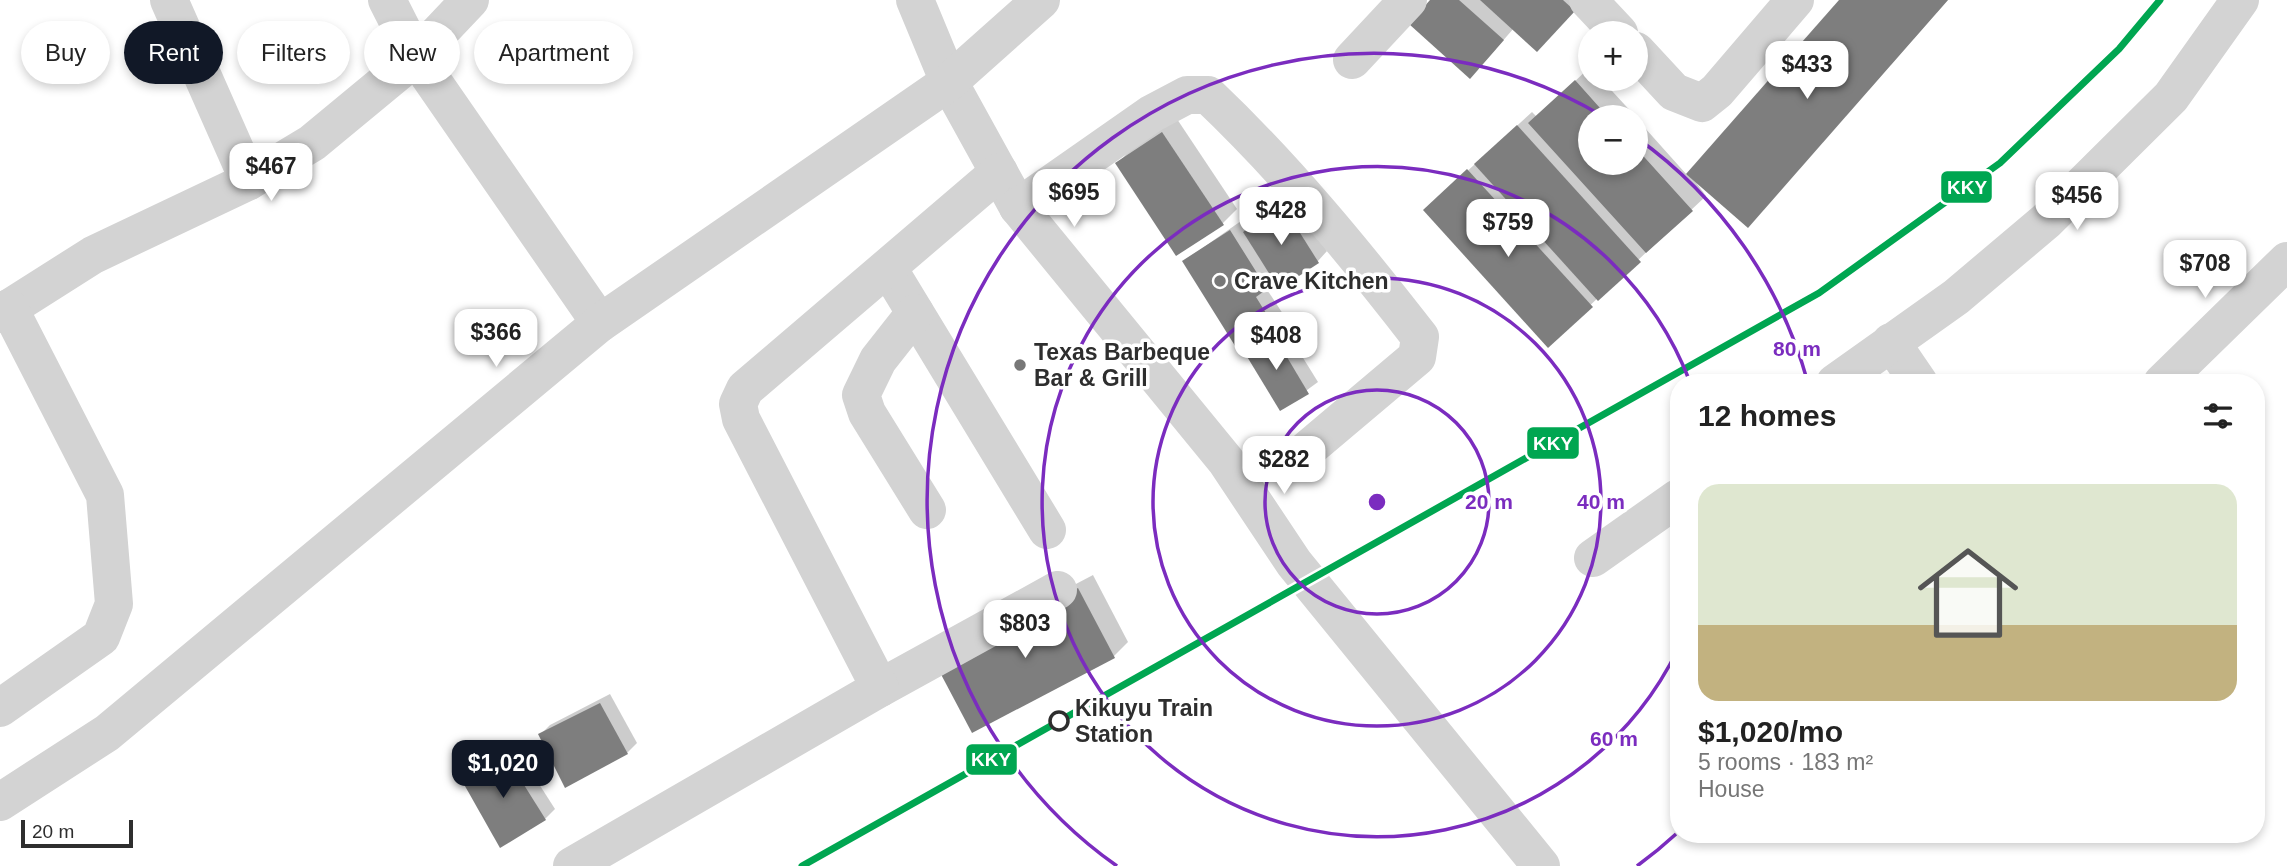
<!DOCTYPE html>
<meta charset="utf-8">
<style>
:root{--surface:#fff;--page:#f6f6f6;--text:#222;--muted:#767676;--accent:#111827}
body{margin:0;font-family:Helvetica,sans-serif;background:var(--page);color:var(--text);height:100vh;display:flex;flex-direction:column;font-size:26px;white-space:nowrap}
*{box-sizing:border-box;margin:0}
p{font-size:23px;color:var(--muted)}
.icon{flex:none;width:38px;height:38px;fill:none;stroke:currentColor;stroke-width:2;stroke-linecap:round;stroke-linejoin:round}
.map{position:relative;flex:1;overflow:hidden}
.details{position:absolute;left:1670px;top:374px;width:595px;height:469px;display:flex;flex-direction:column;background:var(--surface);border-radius:28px;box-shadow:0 4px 10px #0003}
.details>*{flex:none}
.guide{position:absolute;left:21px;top:21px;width:665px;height:63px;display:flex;gap:14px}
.fabs{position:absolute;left:1578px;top:21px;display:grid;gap:14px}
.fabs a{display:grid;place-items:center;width:70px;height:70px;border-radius:50%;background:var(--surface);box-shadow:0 4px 10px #0003;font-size:35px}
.scale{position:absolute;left:21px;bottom:18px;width:112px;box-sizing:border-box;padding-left:7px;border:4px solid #2e2e2e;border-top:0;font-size:19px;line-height:24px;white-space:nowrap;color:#2e2e2e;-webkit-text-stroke:5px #fff;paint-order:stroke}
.price{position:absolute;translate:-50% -60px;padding:0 16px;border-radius:14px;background:#fff;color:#222;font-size:23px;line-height:46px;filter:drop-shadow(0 2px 4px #0008)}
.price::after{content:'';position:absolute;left:50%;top:42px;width:21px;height:16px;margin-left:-10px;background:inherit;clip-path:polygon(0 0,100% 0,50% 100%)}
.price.on{background:var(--accent);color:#fff}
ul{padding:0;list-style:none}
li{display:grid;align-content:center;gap:14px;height:371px;padding:0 28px}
li span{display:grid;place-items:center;height:217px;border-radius:21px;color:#555}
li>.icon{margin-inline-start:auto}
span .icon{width:126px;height:126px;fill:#fffc;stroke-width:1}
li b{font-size:30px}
h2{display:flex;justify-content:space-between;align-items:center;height:84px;padding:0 28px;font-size:30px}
.tag{padding:0 24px;border-radius:32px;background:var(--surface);box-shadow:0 4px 10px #0003;font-size:24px;line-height:63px}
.tag.on{background:var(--accent);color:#fff}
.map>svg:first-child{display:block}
.shadow{fill:#0003}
.building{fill:#7e7e7e}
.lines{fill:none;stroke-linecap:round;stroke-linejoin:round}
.minor{stroke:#d3d3d3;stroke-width:38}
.rail-1-casing{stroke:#fff;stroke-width:12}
.rail-1{stroke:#00a651;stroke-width:7}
.ring{fill:none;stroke:#7b2cbf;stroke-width:3.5}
.poi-dot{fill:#777;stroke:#fff;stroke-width:2.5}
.stop-dot{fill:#fff;stroke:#2e2e2e;stroke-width:3.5}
.labels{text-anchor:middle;stroke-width:7;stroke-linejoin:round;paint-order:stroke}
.poi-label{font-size:23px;font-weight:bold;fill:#2e2e2e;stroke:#fff;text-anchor:start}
.stop-label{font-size:23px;font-weight:bold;fill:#2e2e2e;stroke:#fff;text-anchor:start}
.centre{fill:#7b2cbf;stroke:#fff;stroke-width:3.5}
.ring-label{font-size:21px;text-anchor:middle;font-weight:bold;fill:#7b2cbf;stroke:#fff;stroke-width:7;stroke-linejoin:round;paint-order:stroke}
.line-badge{stroke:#fff;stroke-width:2.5}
.badge-label{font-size:19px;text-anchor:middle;font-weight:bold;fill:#fff}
</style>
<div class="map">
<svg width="2287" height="866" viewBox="0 0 2287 866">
<rect width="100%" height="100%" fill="#fff"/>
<g class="shadow">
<polygon points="1433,0 1583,0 1537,50 1514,28 1480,67"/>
<polygon points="1841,0 1948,0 1748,226 1692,177 1706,196 1548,345 1440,196 1532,112 1537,117 1590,67 1591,79 1601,79 1636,117 1591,117 1591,163 1636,163 1636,118 1687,175"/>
<polygon points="1177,119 1237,209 1222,224 1117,164 1131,149"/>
<polygon points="1293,198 1327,251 1318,261 1275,279 1266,288 1283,314 1237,347 1184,261 1241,221 1247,231"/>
<polygon points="1282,324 1318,382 1281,409 1245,351"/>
<polygon points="1093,575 1128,642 1114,656 952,649"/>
<polygon points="610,694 637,743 627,753 540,735 550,725"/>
<polygon points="514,745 555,809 545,819 463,779 473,769"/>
</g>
<g class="building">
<polygon points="1430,0 1459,0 1504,40 1470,79 1409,24"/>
<polygon points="1480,0 1563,0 1575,11 1537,52"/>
<polygon points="1839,0 1948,0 1748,228 1686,174"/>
<polygon points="1575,80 1608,117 1591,117 1591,163 1636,163 1636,148 1693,211 1646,253 1528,123"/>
<polygon points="1517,125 1641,262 1598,301 1474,164"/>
<polygon points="1162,132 1224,225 1176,256 1115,163"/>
<polygon points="1467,169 1593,307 1548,348 1423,210"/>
<polygon points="1283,206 1319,263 1279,289 1243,232"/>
<polygon points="1230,230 1267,289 1256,297 1274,326 1237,349 1182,261"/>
<polygon points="1272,332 1309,394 1280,411 1243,350"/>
<polygon points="1078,588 1115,658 972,733 935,663"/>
<polygon points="600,703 628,754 565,788 538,734"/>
<polygon points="504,753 546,820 500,848 461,779"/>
</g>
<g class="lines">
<g class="minor">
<polyline points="169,0 249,181"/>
<polyline points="387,0 416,57 600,323"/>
<polyline points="915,0 949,82 1018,207 1226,461 1294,563 1541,866"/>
<polyline points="1588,0 1619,33"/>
<polyline points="1636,51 1674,92 1702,103 1717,91 1795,0"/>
<polyline points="1352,60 1408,0"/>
<path d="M 1018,207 L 1151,114 L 1187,95 L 1208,95 C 1286,169 1354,252 1420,337 L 1417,357 L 1302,454"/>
<polyline points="888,268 1047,530"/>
<polyline points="915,313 878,360 861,395 867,413 927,510"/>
<polyline points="0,314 93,255 249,181 312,143 416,57 470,0"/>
<polyline points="1891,342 1919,383"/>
<polyline points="1835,383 1956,297 2046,221 2171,97 2240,0"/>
<polyline points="2162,383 2287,261"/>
<polyline points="1593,558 1678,498"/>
<polyline points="880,688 1058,590"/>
<polyline points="0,708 101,637 114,604 105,495 9,308"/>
<polyline points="0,802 107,733 600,323 949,82 1041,0"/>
<polyline points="572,866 880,688 741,419 738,404 745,389 999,172"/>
</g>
<defs>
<polyline id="rail-1" points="802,866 1819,293 2000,163 2119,49 2160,0"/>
</defs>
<use href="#rail-1" class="rail-1-casing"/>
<use href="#rail-1" class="rail-1"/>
</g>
<g class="ring">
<circle cx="1377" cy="502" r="112"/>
<circle cx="1377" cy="502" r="224"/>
<path d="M1678 649A335 335 0 1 1 1690 382"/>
<path d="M1676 834A447 447 0 0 1 1637 866M1117 866A447 447 0 0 1 1604 117M1637 138A447 447 0 0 1 1808 383"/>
</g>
<g class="poi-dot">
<circle cx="1220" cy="281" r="7"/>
<circle cx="1020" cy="365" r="7"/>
</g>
<circle class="stop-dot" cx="1059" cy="721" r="9"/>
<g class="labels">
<g class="poi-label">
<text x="1234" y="289">Crave Kitchen</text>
<text x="1034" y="360">Texas Barbeque<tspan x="1034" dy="26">Bar &amp; Grill</tspan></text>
</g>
<g class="stop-label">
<text x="1075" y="716">Kikuyu Train<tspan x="1075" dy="26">Station</tspan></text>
</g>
</g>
<circle cx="1377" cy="502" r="10" class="centre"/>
<g class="ring-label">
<text x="1797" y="356">80 m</text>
<text x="1489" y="509">20 m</text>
<text x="1601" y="509">40 m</text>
<text x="1614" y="746">60 m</text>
</g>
<g class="line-badge">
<rect x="1940" y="170" width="53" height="34" rx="7" fill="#00a651"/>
<rect x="1526" y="426" width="54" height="34" rx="7" fill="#00a651"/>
<rect x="965" y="743" width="53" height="33" rx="7" fill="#00a651"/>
</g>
<g class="badge-label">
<text x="1967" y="194">KKY</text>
<text x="1553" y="450">KKY</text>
<text x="991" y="766">KKY</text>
</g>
</svg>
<div class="fabs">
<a>+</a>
<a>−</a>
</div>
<div class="scale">20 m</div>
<b class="price" style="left:1807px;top:101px">$433</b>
<b class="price" style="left:271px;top:203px">$467</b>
<b class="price" style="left:1074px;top:229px">$695</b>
<b class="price" style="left:2077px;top:232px">$456</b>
<b class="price" style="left:1281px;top:247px">$428</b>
<b class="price" style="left:1508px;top:259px">$759</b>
<b class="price" style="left:2205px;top:300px">$708</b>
<b class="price" style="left:496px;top:369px">$366</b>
<b class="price" style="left:1276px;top:372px">$408</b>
<b class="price" style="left:1284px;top:496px">$282</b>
<b class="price" style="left:1025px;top:660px">$803</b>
<b class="price on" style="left:503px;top:800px">$1,020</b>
<div class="guide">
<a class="tag">Buy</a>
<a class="tag on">Rent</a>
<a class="tag">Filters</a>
<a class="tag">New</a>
<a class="tag">Apartment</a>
</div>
<section class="details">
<h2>12 homes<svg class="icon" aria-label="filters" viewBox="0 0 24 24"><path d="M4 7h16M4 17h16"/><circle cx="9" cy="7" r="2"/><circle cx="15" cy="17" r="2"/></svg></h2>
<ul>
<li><span style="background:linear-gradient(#dfe7d0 65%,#c2b280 0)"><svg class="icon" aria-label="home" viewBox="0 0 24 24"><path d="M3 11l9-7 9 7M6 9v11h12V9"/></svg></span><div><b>$1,020/mo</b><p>5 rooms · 183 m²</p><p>House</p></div></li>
</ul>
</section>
</div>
